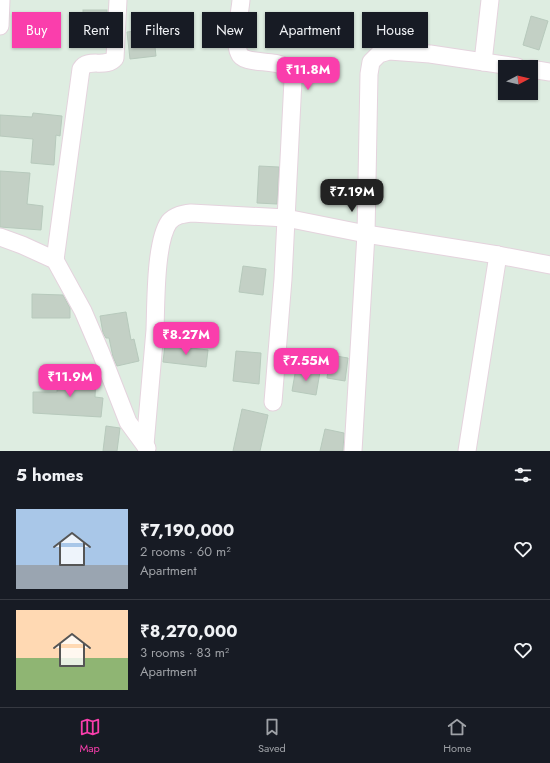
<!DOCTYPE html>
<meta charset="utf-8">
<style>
:root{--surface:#171b24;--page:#242831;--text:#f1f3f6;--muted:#9ea1a6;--line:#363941;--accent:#fa3eac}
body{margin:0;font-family:Jost,sans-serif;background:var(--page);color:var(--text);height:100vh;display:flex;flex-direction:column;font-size:15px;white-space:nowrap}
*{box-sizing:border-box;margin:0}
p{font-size:13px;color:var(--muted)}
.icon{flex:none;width:22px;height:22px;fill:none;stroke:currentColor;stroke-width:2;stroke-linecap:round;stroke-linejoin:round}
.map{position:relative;height:451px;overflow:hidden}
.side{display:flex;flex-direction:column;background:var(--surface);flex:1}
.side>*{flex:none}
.hud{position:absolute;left:12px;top:12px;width:526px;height:36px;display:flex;gap:8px}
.needle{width:26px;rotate:83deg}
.buttons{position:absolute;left:498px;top:60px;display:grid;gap:8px}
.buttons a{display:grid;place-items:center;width:40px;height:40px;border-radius:0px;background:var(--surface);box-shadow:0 1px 3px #0004;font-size:20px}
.price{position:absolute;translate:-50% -34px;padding:0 9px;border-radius:8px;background:var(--accent);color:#fff;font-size:13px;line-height:26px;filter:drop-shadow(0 1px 2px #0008)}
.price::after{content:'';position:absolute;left:50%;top:24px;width:12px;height:9px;margin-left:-6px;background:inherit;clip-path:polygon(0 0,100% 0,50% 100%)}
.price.selected{background:#222;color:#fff}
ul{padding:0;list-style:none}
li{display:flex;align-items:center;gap:12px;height:100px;padding:0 16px}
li+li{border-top:1px solid var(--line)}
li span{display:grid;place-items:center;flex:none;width:112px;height:80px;border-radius:0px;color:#555}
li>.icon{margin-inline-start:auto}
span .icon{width:48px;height:48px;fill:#fffc;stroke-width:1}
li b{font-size:17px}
h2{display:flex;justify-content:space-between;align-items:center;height:48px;padding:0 16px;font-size:17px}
.chip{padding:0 14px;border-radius:0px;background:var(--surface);box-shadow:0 1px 3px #0004;font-size:14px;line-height:36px}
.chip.selected{background:var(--accent);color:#fff}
.dock{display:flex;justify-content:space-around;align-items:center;height:56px;border-top:1px solid var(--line);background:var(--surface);font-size:11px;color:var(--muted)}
.dock a{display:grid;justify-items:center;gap:2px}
.dock .selected{color:var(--accent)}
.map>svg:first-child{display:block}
.building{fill:#c3d0c5;stroke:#b7c9bc}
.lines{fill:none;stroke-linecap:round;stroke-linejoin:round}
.minor-casing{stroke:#e4d3dd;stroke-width:19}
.minor{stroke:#fff;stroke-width:17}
</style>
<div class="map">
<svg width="550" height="451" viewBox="0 0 550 451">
<rect width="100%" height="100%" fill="#deede1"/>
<g class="building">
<rect x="83" y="10" width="24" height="18"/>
<polygon points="531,16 548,21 539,50 523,45"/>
<polygon points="153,29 156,56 130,59 127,32"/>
<polygon points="33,113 62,116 60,136 56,135 54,165 31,163 33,139 0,136 0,115 32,117"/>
<polygon points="259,166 279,167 277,204 257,203"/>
<polygon points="0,171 30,173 27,204 43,206 41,230 0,227"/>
<polygon points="243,266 266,269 263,295 239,292"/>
<polygon points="32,294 63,295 70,308 70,318 32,318"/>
<polygon points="126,312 131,340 134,339 139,361 117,366 113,357 109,338 106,338 103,333 100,316"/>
<polygon points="165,345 208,350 206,367 163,362"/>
<polygon points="236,351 261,353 259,384 233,381"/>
<polygon points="330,355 348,358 345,381 327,378"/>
<polygon points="296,368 320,372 316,395 292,391"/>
<polygon points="58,374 96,376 95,397 103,398 101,417 33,413 33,392 57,392"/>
<polygon points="242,409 268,415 260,451 233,451"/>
<polygon points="106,426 120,428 117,451 103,451"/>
<polygon points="325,429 344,433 343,451 320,451"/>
</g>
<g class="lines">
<defs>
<g id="minor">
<path d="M 241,0 C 240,14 233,40 239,53 C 243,65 274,59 285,67 C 290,70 291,75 293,80 L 283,279 L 273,402"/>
<polyline points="0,26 1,0"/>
<polyline points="483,62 490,0"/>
<polyline points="531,69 550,72"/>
<polyline points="0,237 22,245 55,260 83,311 101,353 128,422 147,448"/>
<path d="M 55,260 L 81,69 C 88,57 106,69 115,58 L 118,0"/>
<path d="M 145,445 C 148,407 152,368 155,330 C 156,304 155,242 169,222 C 175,215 183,214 191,213 L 286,218 L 366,234 L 498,255"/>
<polyline points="353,451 366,234 369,74 371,62 379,54 389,51 430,54 517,67"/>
<polyline points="467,451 498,255 550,265"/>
</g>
</defs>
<use href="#minor" class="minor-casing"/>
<use href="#minor" class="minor"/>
</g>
</svg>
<div class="buttons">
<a><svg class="needle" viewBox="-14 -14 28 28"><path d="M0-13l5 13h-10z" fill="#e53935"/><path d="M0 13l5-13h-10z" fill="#9ea1a6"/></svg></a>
</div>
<b class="price" style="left:308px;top:91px">₹11.8M</b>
<b class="price selected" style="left:352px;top:213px">₹7.19M</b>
<b class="price" style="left:186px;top:356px">₹8.27M</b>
<b class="price" style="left:306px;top:382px">₹7.55M</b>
<b class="price" style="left:70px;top:398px">₹11.9M</b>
<div class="hud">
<a class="chip selected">Buy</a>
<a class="chip">Rent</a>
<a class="chip">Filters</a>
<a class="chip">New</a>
<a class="chip">Apartment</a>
<a class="chip">House</a>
</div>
</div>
<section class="side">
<h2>5 homes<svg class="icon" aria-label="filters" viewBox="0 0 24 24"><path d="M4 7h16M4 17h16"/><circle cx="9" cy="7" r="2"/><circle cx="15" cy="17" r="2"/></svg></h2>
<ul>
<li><span style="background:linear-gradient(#a9c7e8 70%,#9aa5b1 0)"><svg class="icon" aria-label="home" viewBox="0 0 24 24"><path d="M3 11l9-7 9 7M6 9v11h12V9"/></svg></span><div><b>₹7,190,000</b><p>2 rooms · 60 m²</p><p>Apartment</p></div><svg class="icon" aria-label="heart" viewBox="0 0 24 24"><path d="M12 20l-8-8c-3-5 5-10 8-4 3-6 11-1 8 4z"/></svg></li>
<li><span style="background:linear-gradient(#ffd9b3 60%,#8fb573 0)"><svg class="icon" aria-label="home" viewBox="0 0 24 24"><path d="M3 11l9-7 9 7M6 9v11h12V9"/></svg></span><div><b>₹8,270,000</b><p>3 rooms · 83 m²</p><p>Apartment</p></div><svg class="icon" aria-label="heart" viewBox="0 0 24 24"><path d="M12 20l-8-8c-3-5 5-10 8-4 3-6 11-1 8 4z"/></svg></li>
</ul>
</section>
<nav class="dock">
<a class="selected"><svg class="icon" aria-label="map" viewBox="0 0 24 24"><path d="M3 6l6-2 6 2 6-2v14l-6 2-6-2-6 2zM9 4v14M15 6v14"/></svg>Map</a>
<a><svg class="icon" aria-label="saved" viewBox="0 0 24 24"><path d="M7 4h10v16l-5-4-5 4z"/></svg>Saved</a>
<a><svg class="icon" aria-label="home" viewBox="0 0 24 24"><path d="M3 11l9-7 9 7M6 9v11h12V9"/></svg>Home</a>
</nav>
